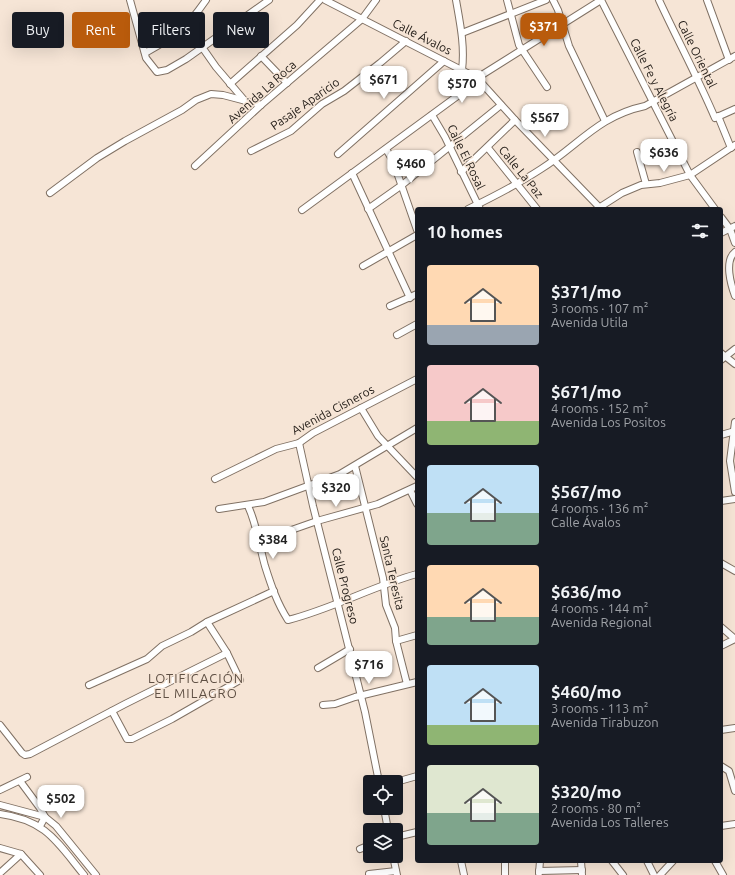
<!DOCTYPE html>
<meta charset="utf-8">
<style>
:root{--surface:#171b24;--page:#20242c;--text:#f1f3f6;--muted:#9ea1a6;--accent:#b95b0c}
body{margin:0;font-family:Ubuntu,sans-serif;background:var(--page);color:var(--text);height:100vh;display:flex;flex-direction:column;font-size:15px;white-space:nowrap}
*{box-sizing:border-box;margin:0}
p{font-size:13px;color:var(--muted)}
.icon{flex:none;width:22px;height:22px;fill:none;stroke:currentColor;stroke-width:2;stroke-linecap:round;stroke-linejoin:round}
.map{position:relative;flex:1;overflow:hidden}
.drawer{position:absolute;left:415px;top:207px;width:308px;height:656px;display:flex;flex-direction:column;background:var(--surface);border-radius:4px;box-shadow:0 4px 16px #0002}
.drawer>*{flex:none}
.banner{position:absolute;left:12px;top:12px;width:343px;height:36px;display:flex;gap:8px}
.fabs{position:absolute;left:363px;top:775px;display:grid;gap:8px}
.fabs a{display:grid;place-items:center;width:40px;height:40px;border-radius:4px;background:var(--surface);box-shadow:0 4px 16px #0002;font-size:20px}
.price{position:absolute;translate:-50% -34px;padding:0 9px;border-radius:8px;background:#fff;color:#222;font-size:13px;line-height:26px;filter:drop-shadow(0 1px 2px #0008)}
.price::after{content:'';position:absolute;left:50%;top:24px;width:12px;height:9px;margin-left:-6px;background:inherit;clip-path:polygon(0 0,100% 0,50% 100%)}
.price.selected{background:var(--accent);color:#fff}
ul{padding:0;list-style:none}
li{display:flex;align-items:center;gap:12px;height:100px;padding:0 12px}
li span{display:grid;place-items:center;flex:none;width:112px;height:80px;border-radius:4px;color:#555}
li>.icon{margin-inline-start:auto}
span .icon{width:48px;height:48px;fill:#fffc;stroke-width:1}
li b{font-size:17px}
h2{display:flex;justify-content:space-between;align-items:center;height:48px;padding:0 12px;font-size:17px}
.pill{padding:0 14px;border-radius:4px;background:var(--surface);box-shadow:0 4px 16px #0002;font-size:14px;line-height:36px}
.pill.selected{background:var(--accent);color:#fff}
.map>svg:first-child{display:block}
.lines{fill:none;stroke-linecap:round;stroke-linejoin:round}
.minor-casing{stroke:#807164;stroke-width:8}
.minor{stroke:#fff;stroke-width:6}
.labels{text-anchor:middle;stroke-width:3;stroke-linejoin:round;paint-order:stroke}
.street-label{font-size:12px;fill:#1f1914;stroke:#f6e5d6}
.neighbourhood-label{font-size:13px;letter-spacing:1px;fill:#605145;stroke:#f6e5d6}
</style>
<div class="map">
<svg width="735" height="875" viewBox="0 0 735 875">
<rect width="100%" height="100%" fill="#f6e5d6"/>
<g class="lines">
<defs>
<g id="minor">
<polyline points="130,0 146,58 157,72 167,70 186,59 269,0"/>
<polyline points="325,0 477,78 515,120 601,209"/>
<path d="M 456,0 C 460,23 465,46 462,70"/>
<polyline points="507,0 519,45 547,87"/>
<polyline points="553,0 558,10 569,46 605,121"/>
<polyline points="601,0 690,175 715,209"/>
<path d="M 659,0 C 677,39 698,78 715,118 L 735,109"/>
<polyline points="707,0 729,60"/>
<polyline points="462,33 546,0"/>
<polyline points="202,47 216,67 245,101"/>
<path d="M 145,53 C 176,36 186,29 206,0"/>
<polyline points="261,56 287,83"/>
<polyline points="230,84 297,25 320,0"/>
<polyline points="432,115 445,137 480,209"/>
<polyline points="718,116 731,148"/>
<polyline points="488,148 537,209"/>
<polyline points="386,149 393,161 417,230"/>
<polyline points="251,151 291,131 322,104 344,91 380,63 406,41"/>
<polyline points="637,152 646,184"/>
<polyline points="338,154 444,61"/>
<polyline points="195,166 261,105 362,19 376,0"/>
<polyline points="461,172 515,120"/>
<polyline points="352,173 410,298"/>
<polyline points="50,193 97,158 125,141 182,110 196,100 211,94 223,95 261,105"/>
<polyline points="368,209 402,185 501,105"/>
<path d="M 468,209 C 493,197 518,184 541,169 C 579,145 598,116 645,106 L 735,56"/>
<polyline points="597,209 622,193 641,185 660,183 690,175 735,145"/>
<polyline points="302,210 471,86 477,78 601,0"/>
<polyline points="721,217 730,229 735,243"/>
<polyline points="721,233 735,226"/>
<path d="M 735,252 C 724,261 731,285 735,296"/>
<polyline points="363,266 417,235"/>
<polyline points="390,306 417,294"/>
<polyline points="397,335 417,324"/>
<polyline points="721,353 735,364"/>
<polyline points="721,360 735,349"/>
<polyline points="361,408 378,436 417,477"/>
<polyline points="735,422 730,461 735,492"/>
<polyline points="721,435 735,431"/>
<polyline points="299,443 313,506 365,712 379,782"/>
<polyline points="355,466 383,578 386,605 395,628 396,641 407,684"/>
<polyline points="215,479 276,449 299,443 313,433 417,379"/>
<polyline points="410,490 417,504"/>
<polyline points="721,501 735,499"/>
<path d="M 248,506 C 257,525 259,545 265,566 C 271,585 277,603 288,620 C 332,609 373,586 417,574"/>
<polyline points="219,509 264,502 340,474 417,428"/>
<polyline points="260,541 317,521 378,504 417,486"/>
<polyline points="721,563 735,571"/>
<polyline points="721,627 735,639"/>
<polyline points="396,641 417,635"/>
<polyline points="721,646 735,639"/>
<polyline points="318,668 350,649"/>
<polyline points="89,685 147,659 162,646 191,632 207,622 274,591"/>
<polyline points="323,705 335,704 355,697 417,682"/>
<polyline points="112,711 127,739 132,739 172,719 240,680 227,653 207,622"/>
<polyline points="0,725 22,753 25,755 30,754 125,704 227,653"/>
<polyline points="721,730 735,728"/>
<polyline points="721,766 729,771 735,791"/>
<polyline points="20,781 40,808 45,817 40,826"/>
<polyline points="396,782 417,776"/>
<polyline points="0,790 27,777"/>
<polyline points="0,805 45,817 56,826 96,875"/>
<polyline points="384,808 388,830"/>
<path d="M 0,814 C 46,820 57,842 84,875"/>
<polyline points="721,826 735,824"/>
<polyline points="396,837 417,832"/>
<polyline points="0,848 21,854 40,875"/>
<polyline points="360,849 370,845"/>
<polyline points="393,856 397,875"/>
<polyline points="461,861 464,875"/>
<polyline points="505,861 505,875"/>
<polyline points="581,861 582,875"/>
<polyline points="612,861 623,875"/>
<polyline points="647,861 654,875"/>
<polyline points="715,861 723,875"/>
<polyline points="539,871 582,870"/>
<polyline points="0,873 21,854"/>
<polyline points="539,873 540,861"/>
<polyline points="369,874 396,871"/>
<polyline points="660,875 673,861"/>
</g>
</defs>
<use href="#minor" class="minor-casing"/>
<use href="#minor" class="minor"/>
</g>
<g class="labels">
<g class="street-label">
<text transform="translate(422 37) rotate(27)" y="4">Calle Ávalos</text>
<text transform="translate(697 54) rotate(64)" y="4">Calle Oriental</text>
<text transform="translate(654 80) rotate(63)" y="4">Calle Fe y Alegría</text>
<text transform="translate(262 92) rotate(-42)" y="4">Avenida La Roca</text>
<text transform="translate(305 104) rotate(-35)" y="4">Pasaje Aparicio</text>
<text transform="translate(466 157) rotate(64)" y="4">Calle El Rosal</text>
<text transform="translate(521 172) rotate(51)" y="4">Calle La Paz</text>
<text transform="translate(333 410) rotate(-28)" y="4">Avenida Cisneros</text>
<text transform="translate(392 573) rotate(77)" y="4">Santa Teresita</text>
<text transform="translate(345 586) rotate(76)" y="4">Calle Progreso</text>
</g>
<g class="neighbourhood-label">
<text x="196" y="683">LOTIFICACIÓN<tspan x="196" dy="15">EL MILAGRO</tspan></text>
</g>
</g>
</svg>
<div class="fabs">
<a><svg class="icon" aria-label="locate" viewBox="0 0 24 24"><circle cx="12" cy="12" r="6"/><path d="M12 2v4M12 18v4M2 12h4M18 12h4"/></svg></a>
<a><svg class="icon" aria-label="layers" viewBox="0 0 24 24"><path d="M12 4l9 5-9 5-9-5zM3 14l9 5 9-5"/></svg></a>
</div>
<b class="price selected" style="left:544px;top:47px">$371</b>
<b class="price" style="left:384px;top:100px">$671</b>
<b class="price" style="left:462px;top:104px">$570</b>
<b class="price" style="left:545px;top:138px">$567</b>
<b class="price" style="left:664px;top:173px">$636</b>
<b class="price" style="left:411px;top:184px">$460</b>
<b class="price" style="left:336px;top:508px">$320</b>
<b class="price" style="left:273px;top:560px">$384</b>
<b class="price" style="left:369px;top:685px">$716</b>
<b class="price" style="left:61px;top:819px">$502</b>
<div class="banner">
<a class="pill">Buy</a>
<a class="pill selected">Rent</a>
<a class="pill">Filters</a>
<a class="pill">New</a>
</div>
<section class="drawer">
<h2>10 homes<svg class="icon" aria-label="filters" viewBox="0 0 24 24"><path d="M4 7h16M4 17h16"/><circle cx="9" cy="7" r="2"/><circle cx="15" cy="17" r="2"/></svg></h2>
<ul>
<li><span style="background:linear-gradient(#ffd9b3 75%,#9aa5b1 0)"><svg class="icon" aria-label="home" viewBox="0 0 24 24"><path d="M3 11l9-7 9 7M6 9v11h12V9"/></svg></span><div><b>$371/mo</b><p>3 rooms · 107 m²</p><p>Avenida Utila</p></div></li>
<li><span style="background:linear-gradient(#f6c9c9 70%,#8fb573 0)"><svg class="icon" aria-label="home" viewBox="0 0 24 24"><path d="M3 11l9-7 9 7M6 9v11h12V9"/></svg></span><div><b>$671/mo</b><p>4 rooms · 152 m²</p><p>Avenida Los Positos</p></div></li>
<li><span style="background:linear-gradient(#bfe0f5 60%,#7fa58c 0)"><svg class="icon" aria-label="home" viewBox="0 0 24 24"><path d="M3 11l9-7 9 7M6 9v11h12V9"/></svg></span><div><b>$567/mo</b><p>4 rooms · 136 m²</p><p>Calle Ávalos</p></div></li>
<li><span style="background:linear-gradient(#ffd9b3 65%,#7fa58c 0)"><svg class="icon" aria-label="home" viewBox="0 0 24 24"><path d="M3 11l9-7 9 7M6 9v11h12V9"/></svg></span><div><b>$636/mo</b><p>4 rooms · 144 m²</p><p>Avenida Regional</p></div></li>
<li><span style="background:linear-gradient(#bfe0f5 75%,#8fb573 0)"><svg class="icon" aria-label="home" viewBox="0 0 24 24"><path d="M3 11l9-7 9 7M6 9v11h12V9"/></svg></span><div><b>$460/mo</b><p>3 rooms · 113 m²</p><p>Avenida Tirabuzon</p></div></li>
<li><span style="background:linear-gradient(#dfe7d0 60%,#7fa58c 0)"><svg class="icon" aria-label="home" viewBox="0 0 24 24"><path d="M3 11l9-7 9 7M6 9v11h12V9"/></svg></span><div><b>$320/mo</b><p>2 rooms · 80 m²</p><p>Avenida Los Talleres</p></div></li>
</ul>
</section>
</div>
